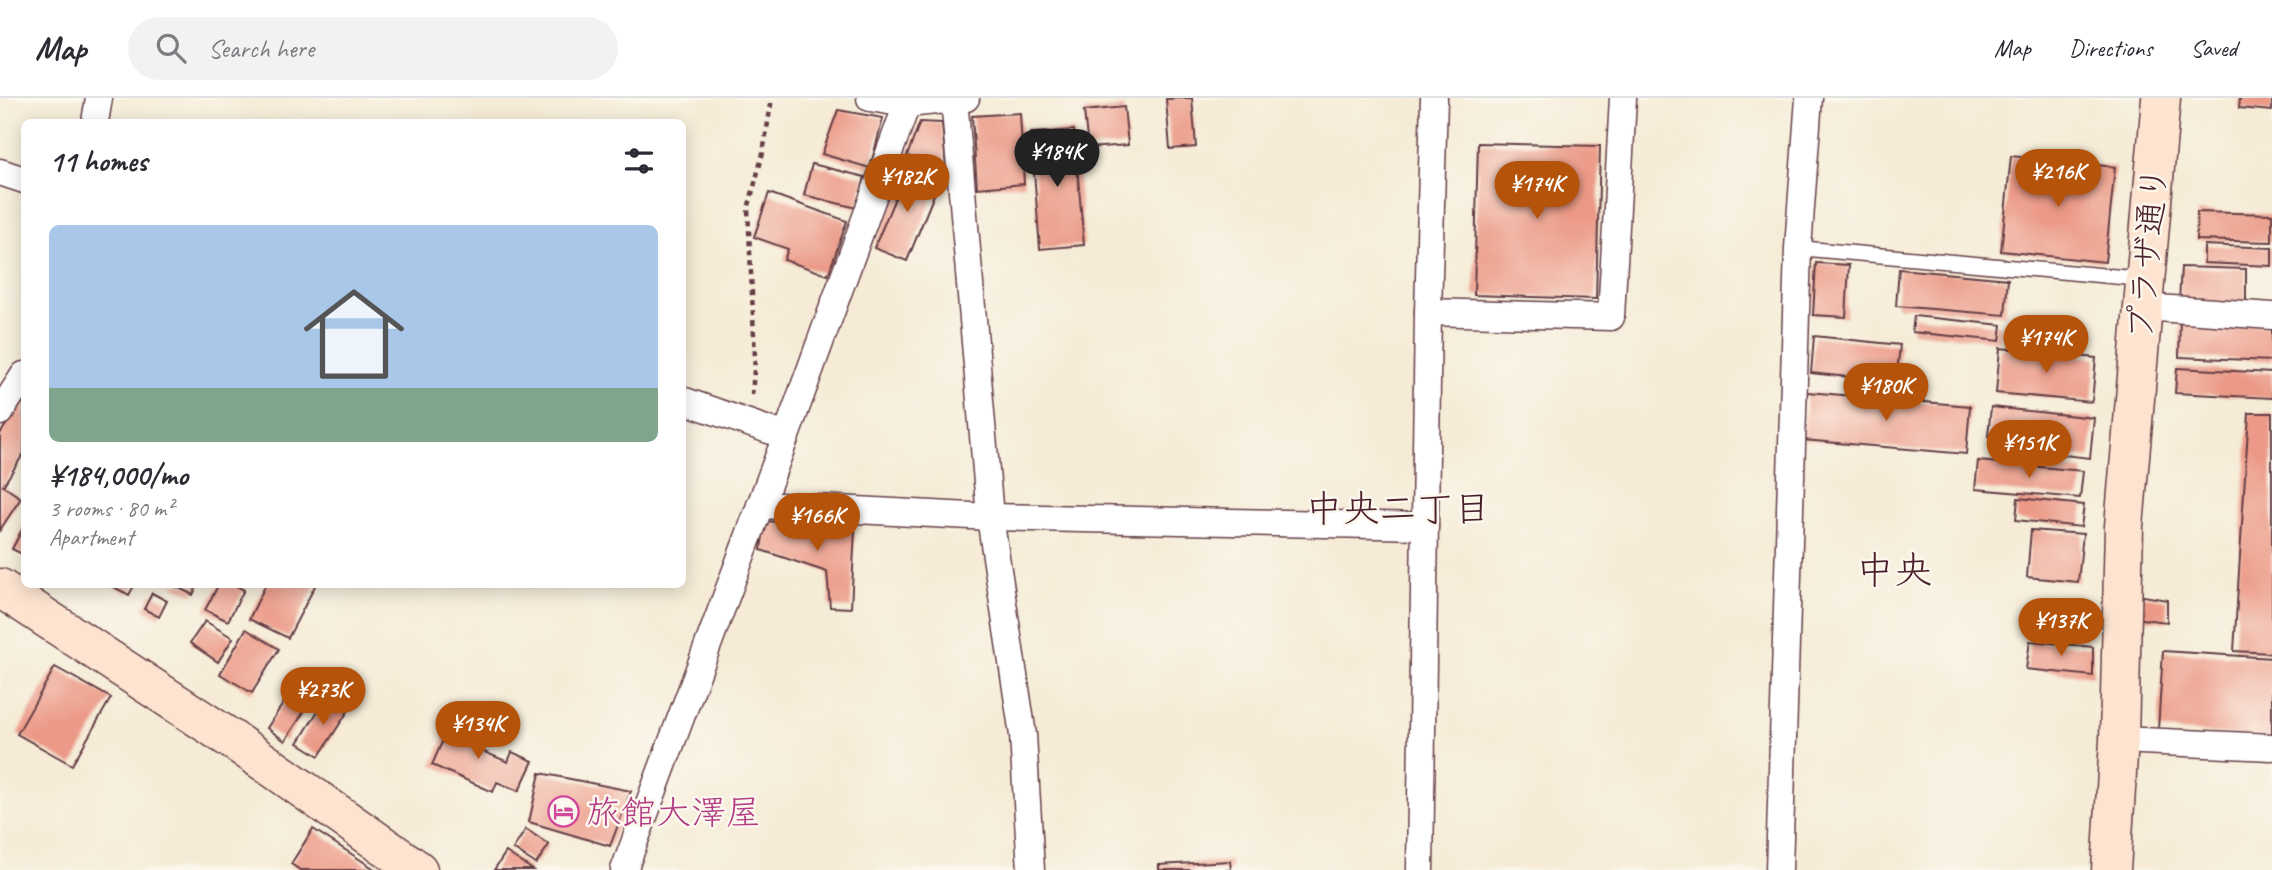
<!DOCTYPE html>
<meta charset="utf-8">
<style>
:root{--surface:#fff;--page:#f2f2f3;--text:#2b2b33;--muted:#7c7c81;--line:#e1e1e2;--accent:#b45309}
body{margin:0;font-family:Caveat,"Klee One",sans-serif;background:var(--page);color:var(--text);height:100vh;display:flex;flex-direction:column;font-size:26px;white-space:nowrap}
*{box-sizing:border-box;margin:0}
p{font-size:23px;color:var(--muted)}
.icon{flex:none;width:38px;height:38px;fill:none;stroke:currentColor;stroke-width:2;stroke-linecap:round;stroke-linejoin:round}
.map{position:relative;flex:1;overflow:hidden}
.panel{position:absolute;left:21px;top:21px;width:665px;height:469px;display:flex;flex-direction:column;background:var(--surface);border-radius:10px;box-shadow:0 4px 18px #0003}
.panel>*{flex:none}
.price{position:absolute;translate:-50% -60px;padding:0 16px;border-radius:24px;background:var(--accent);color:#fff;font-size:23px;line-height:46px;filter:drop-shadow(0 2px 4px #0008)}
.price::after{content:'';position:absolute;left:50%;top:42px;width:21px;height:16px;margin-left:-10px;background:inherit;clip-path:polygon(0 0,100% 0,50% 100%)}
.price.active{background:#222;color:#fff}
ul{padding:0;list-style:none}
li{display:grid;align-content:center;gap:14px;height:371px;padding:0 28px}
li+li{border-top:2px solid var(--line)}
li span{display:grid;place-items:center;height:217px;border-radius:10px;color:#555}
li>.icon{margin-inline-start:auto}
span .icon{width:126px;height:126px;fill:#fffc;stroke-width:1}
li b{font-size:30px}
h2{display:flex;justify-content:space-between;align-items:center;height:84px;padding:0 28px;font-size:30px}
header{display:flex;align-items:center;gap:42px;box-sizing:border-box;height:98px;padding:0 35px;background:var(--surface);border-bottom:2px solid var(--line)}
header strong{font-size:33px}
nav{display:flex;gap:38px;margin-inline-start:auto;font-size:24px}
.search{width:490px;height:63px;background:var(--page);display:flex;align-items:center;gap:18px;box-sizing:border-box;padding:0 24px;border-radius:38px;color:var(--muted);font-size:26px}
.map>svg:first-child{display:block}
.building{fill:#ec9a87}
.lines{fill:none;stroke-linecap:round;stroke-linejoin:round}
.lane-casing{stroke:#643e45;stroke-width:17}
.street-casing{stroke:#643e45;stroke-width:29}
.secondary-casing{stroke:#643e45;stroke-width:41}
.path{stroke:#643e45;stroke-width:4.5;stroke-dasharray:5 5;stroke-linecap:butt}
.lane{stroke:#fff;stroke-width:14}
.street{stroke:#fff;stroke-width:26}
.secondary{stroke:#fde4d0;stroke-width:38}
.labels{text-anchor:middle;stroke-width:5;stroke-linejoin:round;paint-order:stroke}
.street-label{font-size:35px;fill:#4a1f2b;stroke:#fbf7ec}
.hotel-label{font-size:35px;fill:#b23c85;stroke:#fbf7ec;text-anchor:start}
.neighbourhood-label{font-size:37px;fill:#4a1f2b;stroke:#fbf7ec}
.quarter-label{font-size:38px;fill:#4a1f2b;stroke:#fbf7ec}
</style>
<header>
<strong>Map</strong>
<div class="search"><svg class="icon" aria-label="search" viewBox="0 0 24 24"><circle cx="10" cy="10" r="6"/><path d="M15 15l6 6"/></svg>Search here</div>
<nav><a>Map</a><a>Directions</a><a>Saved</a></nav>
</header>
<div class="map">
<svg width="2272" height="772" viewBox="0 0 2272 772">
<rect width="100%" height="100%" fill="#fbf7ec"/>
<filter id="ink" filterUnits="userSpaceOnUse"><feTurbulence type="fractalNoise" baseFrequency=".0143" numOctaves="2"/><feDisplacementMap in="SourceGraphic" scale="14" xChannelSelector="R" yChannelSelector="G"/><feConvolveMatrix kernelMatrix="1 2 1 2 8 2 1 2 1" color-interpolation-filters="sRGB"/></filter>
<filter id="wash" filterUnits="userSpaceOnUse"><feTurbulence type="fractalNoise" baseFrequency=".00686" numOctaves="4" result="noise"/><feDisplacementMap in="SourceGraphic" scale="28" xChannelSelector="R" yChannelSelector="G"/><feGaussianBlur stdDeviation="1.57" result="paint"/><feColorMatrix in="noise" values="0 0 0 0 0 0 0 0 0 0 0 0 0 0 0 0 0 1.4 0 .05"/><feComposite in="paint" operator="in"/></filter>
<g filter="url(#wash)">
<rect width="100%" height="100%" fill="#f5ebd6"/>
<g id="blocks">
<g class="building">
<polygon points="1192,0 1196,49 1170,51 1166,1"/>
<polygon points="2240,0 2272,0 2272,13 2239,10"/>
<polygon points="1124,9 1128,47 1088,50 1084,13"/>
<polygon points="838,12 883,20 870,70 822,56"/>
<polygon points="1020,15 1024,86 977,90 972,18"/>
<polygon points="920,24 942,25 946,69 907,58"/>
<polygon points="1074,32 1084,147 1040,151 1031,35"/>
<polygon points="1478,45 1600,48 1596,201 1474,197"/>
<polygon points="2011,58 2115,69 2105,164 2001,153"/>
<polygon points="812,66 865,79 857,110 804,97"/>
<polygon points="908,69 940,82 907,163 874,150"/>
<polygon points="769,95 847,123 828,177 784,162 788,151 754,139"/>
<polygon points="2197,114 2272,116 2272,144 2196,142"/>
<polygon points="2204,147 2272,150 2272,168 2204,165"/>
<polygon points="1816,165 1849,167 1846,219 1813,217"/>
<polygon points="2181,169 2246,171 2246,206 2179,203"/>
<polygon points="1899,171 2008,181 2005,217 1896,208"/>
<polygon points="1914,218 2002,227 2000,243 1912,234"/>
<polygon points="2180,222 2272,228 2272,263 2179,259"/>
<polygon points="1814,238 1900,247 1896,284 1811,275"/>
<polygon points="2000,250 2096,260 2092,304 1996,295"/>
<polygon points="2177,270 2272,275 2272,300 2175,295"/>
<polygon points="1807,294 1970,308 1966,356 1803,342"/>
<polygon points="24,299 24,355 3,388 21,400 0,432 0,336"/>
<polygon points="1991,309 2094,320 2090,360 2046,355 2044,343 1988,338"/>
<polygon points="2249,315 2272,315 2272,555 2234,553"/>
<polygon points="1978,363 2083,373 2080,400 1975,391"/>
<polygon points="2018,400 2084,407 2081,429 2016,422"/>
<polygon points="765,423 855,431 851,510 830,509 827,474 761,452"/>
<polygon points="24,428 24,457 12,451"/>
<polygon points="2031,432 2083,436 2078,484 2027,479"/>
<polygon points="108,486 135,486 129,497"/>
<polygon points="171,486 198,486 193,497"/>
<polygon points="219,486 233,486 244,492 228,523 205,512"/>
<polygon points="266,486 316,486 288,540 249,521"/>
<polygon points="152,495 167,503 159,519 144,511"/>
<polygon points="2138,497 2167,502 2167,524 2133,520"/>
<polygon points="205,523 233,540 218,564 190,545"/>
<polygon points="246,531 279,551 252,595 220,576"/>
<polygon points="2030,543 2093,549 2093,578 2026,571"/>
<polygon points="2163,553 2272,560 2272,639 2158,632"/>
<polygon points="55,569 111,600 72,667 17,636"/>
<polygon points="302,577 320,589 285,643 267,630"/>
<polygon points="326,600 348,613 319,658 298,645"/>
<polygon points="452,621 479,632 472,649 508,664 512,654 533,663 519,693 497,684 493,694 432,667"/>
<polygon points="540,675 631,693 610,748 529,724"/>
<polygon points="313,731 376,772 300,772 291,766"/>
<polygon points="526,731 549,747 536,766 513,751"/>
<polygon points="506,754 533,772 494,772"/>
<polygon points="1230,763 1231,772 1159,772 1159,767"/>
</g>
</g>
</g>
<g filter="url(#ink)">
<use href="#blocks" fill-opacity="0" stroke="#643e45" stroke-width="2"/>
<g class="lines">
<defs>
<polyline id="lane" points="1798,150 2143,181"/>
<g id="street">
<polyline points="870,0 907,6 966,0"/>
<polyline points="954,0 990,419 1023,637 1031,772"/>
<polyline points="95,24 99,0"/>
<polyline points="0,74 24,82"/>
<polyline points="2143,209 2272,218"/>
<polyline points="1428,214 1611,219 1623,0"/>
<polyline points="682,302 786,338"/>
<polyline points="0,314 24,277"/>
<polyline points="760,407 990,419 1425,428"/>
<polyline points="2119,642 2272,649"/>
<polyline points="624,772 786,338 907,6"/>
<polyline points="1420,772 1428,214 1434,0"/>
<polyline points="1779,772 1798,150 1809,0"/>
</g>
<g id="secondary">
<polyline points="0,490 237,645 418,772"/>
<polyline points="2111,772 2119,642 2124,428 2161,0"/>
</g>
</defs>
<use href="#lane" class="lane-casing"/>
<use href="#street" class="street-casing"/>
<use href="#secondary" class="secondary-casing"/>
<polyline class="path" points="752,297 755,260 748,111 763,55 772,0"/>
<use href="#lane" class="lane"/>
<use href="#street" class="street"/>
<use href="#secondary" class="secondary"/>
</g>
</g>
<defs>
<symbol id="hotel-ring" viewBox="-11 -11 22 22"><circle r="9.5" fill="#fbf7ec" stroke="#d1479c" stroke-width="1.5"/><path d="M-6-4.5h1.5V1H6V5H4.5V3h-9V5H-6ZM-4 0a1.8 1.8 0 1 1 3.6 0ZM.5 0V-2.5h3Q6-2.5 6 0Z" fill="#d1479c"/></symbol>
</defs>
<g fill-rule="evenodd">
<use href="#hotel-ring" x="546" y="696" width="35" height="35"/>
</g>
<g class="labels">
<g class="street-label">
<text transform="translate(2147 155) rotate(-85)" y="12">プラザ通り</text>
</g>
<g class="hotel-label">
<text x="586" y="726">旅館大澤屋</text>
</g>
<g class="neighbourhood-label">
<text x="1398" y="423">中央二丁目</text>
</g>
<g class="quarter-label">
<text x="1894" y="485">中央</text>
</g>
</g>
</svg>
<b class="price active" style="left:1057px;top:91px">¥184K</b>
<b class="price" style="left:2058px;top:111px">¥216K</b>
<b class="price" style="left:907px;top:116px">¥182K</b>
<b class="price" style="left:1537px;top:123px">¥174K</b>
<b class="price" style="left:2046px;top:277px">¥174K</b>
<b class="price" style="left:1886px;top:325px">¥180K</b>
<b class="price" style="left:2029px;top:382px">¥151K</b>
<b class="price" style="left:817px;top:455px">¥166K</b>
<b class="price" style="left:2061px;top:560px">¥137K</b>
<b class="price" style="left:323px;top:629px">¥273K</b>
<b class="price" style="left:478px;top:663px">¥134K</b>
<section class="panel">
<h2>11 homes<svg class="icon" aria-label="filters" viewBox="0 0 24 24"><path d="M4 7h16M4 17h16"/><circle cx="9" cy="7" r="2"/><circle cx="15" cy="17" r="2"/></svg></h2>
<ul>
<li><span style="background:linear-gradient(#a9c7e8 75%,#7fa58c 0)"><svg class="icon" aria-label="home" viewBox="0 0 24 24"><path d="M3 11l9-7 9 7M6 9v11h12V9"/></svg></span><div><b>¥184,000/mo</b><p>3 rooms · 80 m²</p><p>Apartment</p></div></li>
</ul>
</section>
</div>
